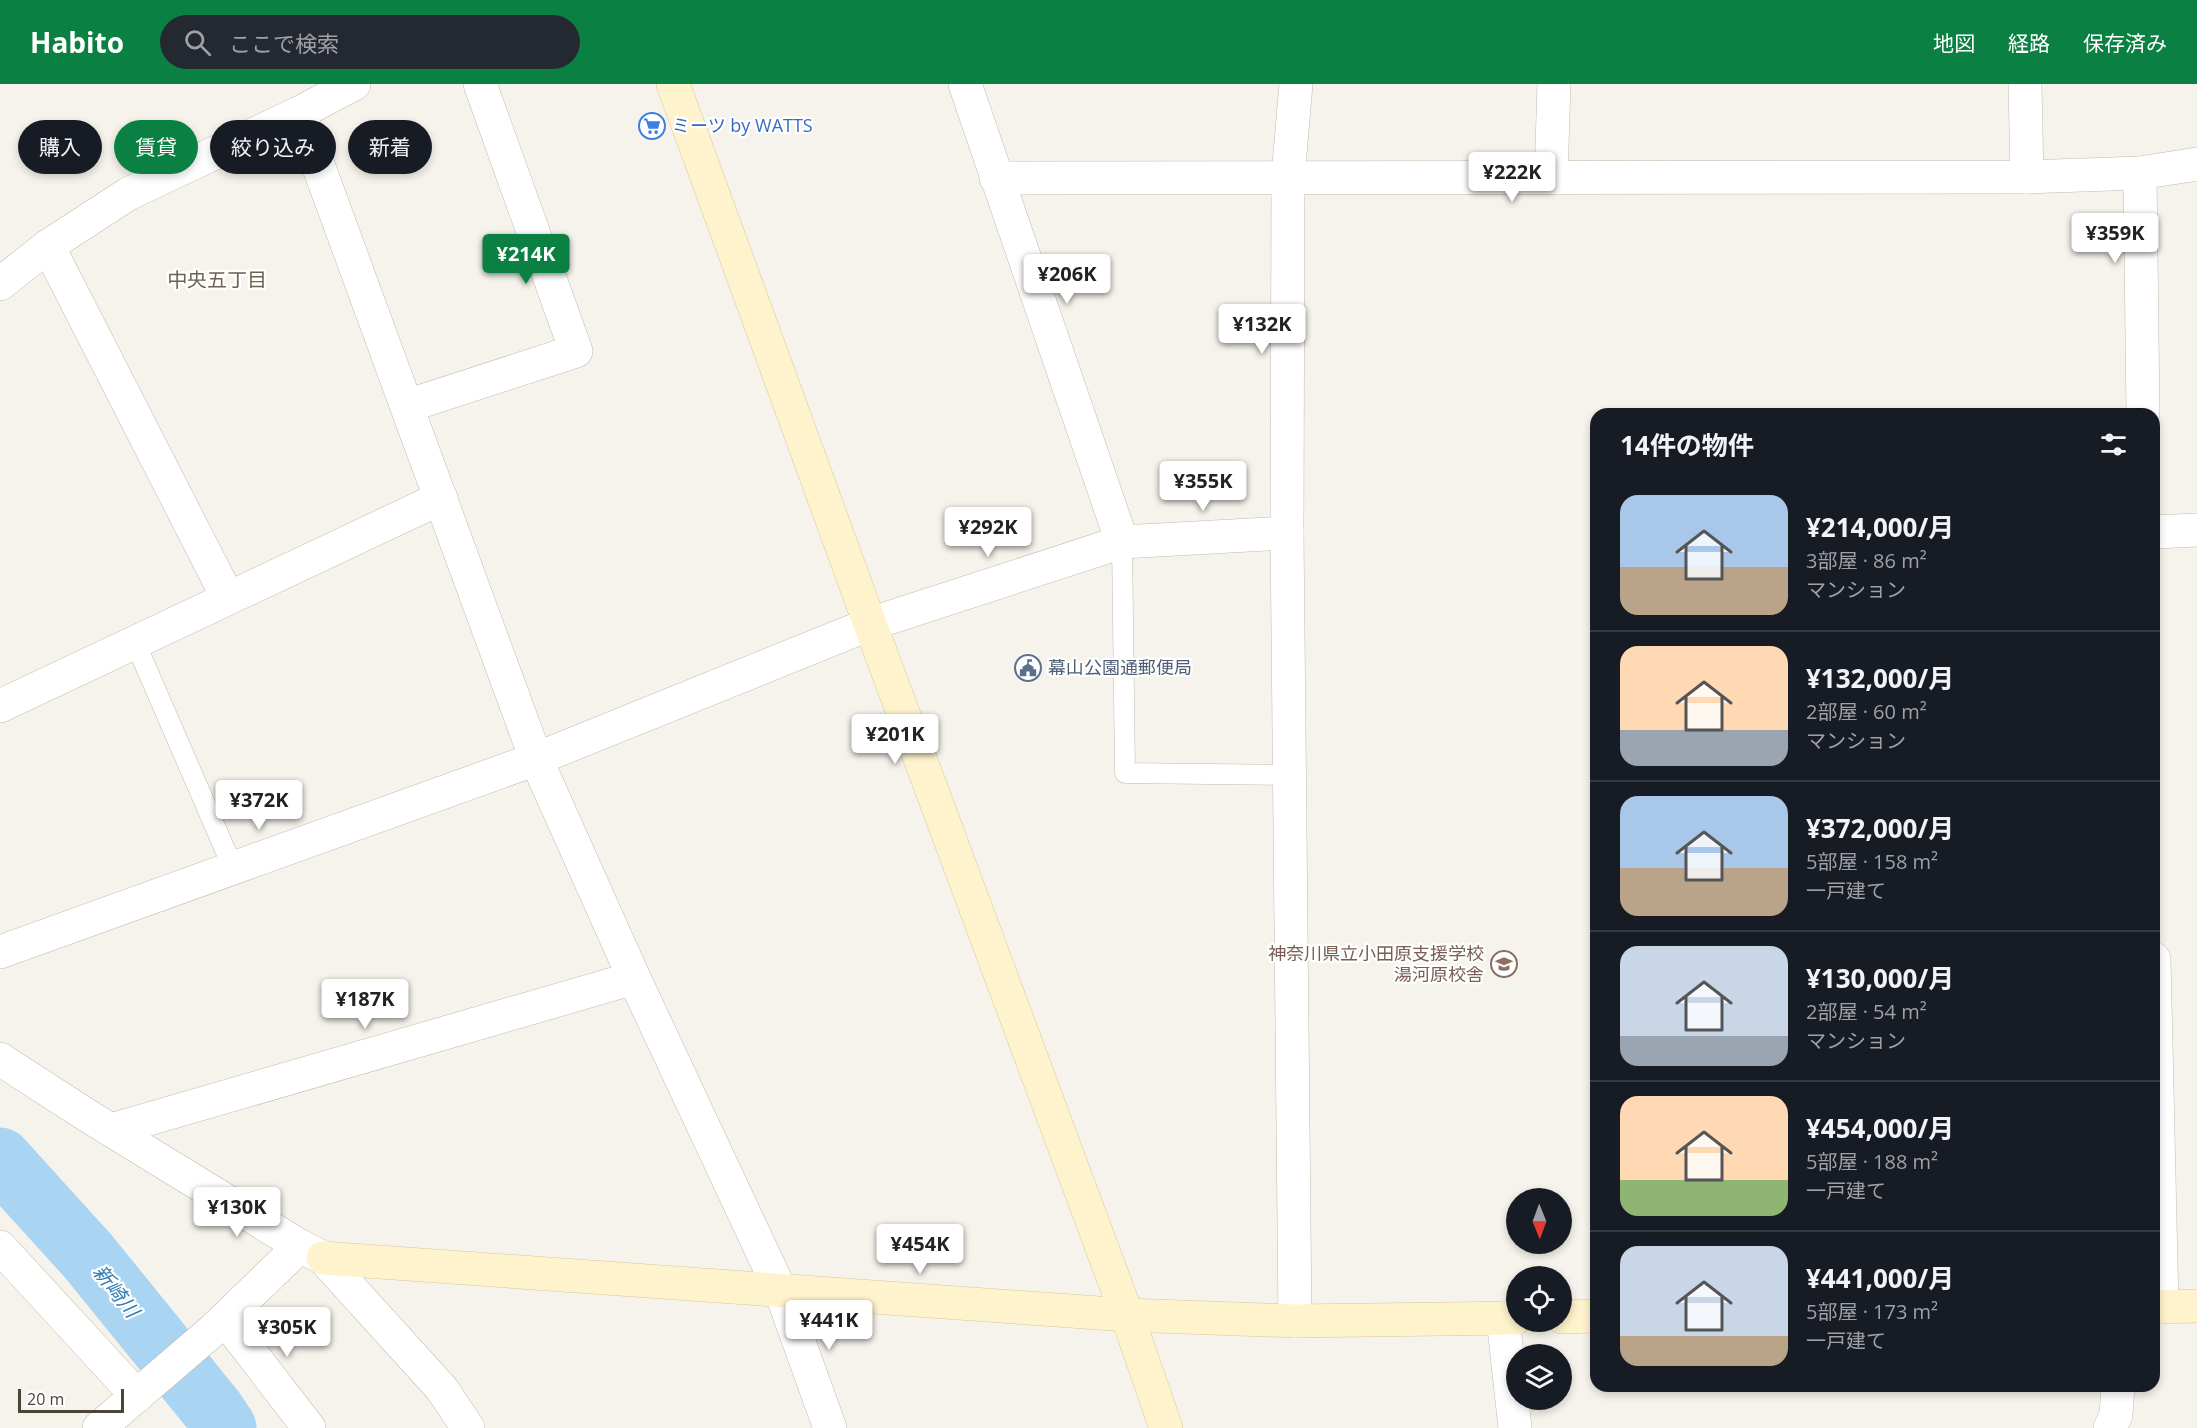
<!DOCTYPE html>
<html lang="ja">
<meta charset="utf-8">
<style>
:root{--surface:#171b24;--page:#242831;--text:#f1f3f6;--muted:#9ea1a6;--line:#363941;--accent:#0b8043}
body{margin:0;font-family:"Open Sans","Noto Sans JP",sans-serif;background:var(--page);color:var(--text);height:100vh;display:flex;flex-direction:column;font-size:22px;white-space:nowrap}
*{box-sizing:border-box;margin:0}
p{font-size:20px;color:var(--muted)}
.icon{flex:none;width:33px;height:33px;fill:none;stroke:currentColor;stroke-width:2;stroke-linecap:round;stroke-linejoin:round}
.map{position:relative;flex:1;overflow:hidden}
.side{position:absolute;left:1590px;top:324px;width:570px;height:984px;display:flex;flex-direction:column;background:var(--surface);border-radius:18px;box-shadow:0 3px 9px #0003}
.side>*{flex:none}
.guide{position:absolute;left:18px;top:36px;width:570px;height:54px;display:flex;gap:12px}
.needle{width:39px;rotate:179deg}
.fabs{position:absolute;left:1506px;top:1104px;display:grid;gap:12px}
.fabs a{display:grid;place-items:center;width:66px;height:66px;border-radius:50%;background:var(--surface);box-shadow:0 3px 9px #0003;font-size:30px}
.scale{position:absolute;left:18px;bottom:15px;width:106px;box-sizing:border-box;padding-left:6px;border:3px solid #4b4439;border-top:0;font-size:16px;line-height:21px;white-space:nowrap;color:#4b4439;-webkit-text-stroke:4px #fff;paint-order:stroke}
.price{position:absolute;translate:-50% -51px;padding:0 14px;border-radius:6px;background:#fff;color:#222;font-size:20px;line-height:39px;filter:drop-shadow(0 2px 3px #0008)}
.price::after{content:'';position:absolute;left:50%;top:36px;width:18px;height:14px;margin-left:-9px;background:inherit;clip-path:polygon(0 0,100% 0,50% 100%)}
.price.selected{background:var(--accent);color:#fff}
ul{padding:0;list-style:none}
li{display:flex;align-items:center;gap:18px;height:150px;padding:0 30px}
li+li{border-top:2px solid var(--line)}
li span{display:grid;place-items:center;flex:none;width:168px;height:120px;border-radius:18px;color:#555}
li>.icon{margin-inline-start:auto}
span .icon{width:72px;height:72px;fill:#fffc;stroke-width:1}
li b{font-size:26px}
h2{display:flex;justify-content:space-between;align-items:center;height:72px;padding:0 30px;font-size:26px}
.pill{padding:0 21px;border-radius:27px;background:var(--surface);box-shadow:0 3px 9px #0003;font-size:21px;line-height:54px}
.pill.selected{background:var(--accent);color:#fff}
header{display:flex;align-items:center;gap:36px;box-sizing:border-box;height:84px;padding:0 30px;background:var(--accent);color:#fff}
header strong{font-size:28px}
nav{display:flex;gap:33px;margin-inline-start:auto;font-size:21px}
.search{width:420px;height:54px;background:var(--page);display:flex;align-items:center;gap:15px;box-sizing:border-box;padding:0 21px;border-radius:33px;color:var(--muted);font-size:22px}
.map>svg:first-child{display:block}
.lines{fill:none;stroke-linecap:round;stroke-linejoin:round}
.river{stroke:#a9d4f2;stroke-width:63}
.lane-casing{stroke:#c2bbae;stroke-width:21}
.street-casing{stroke:#c2bbae;stroke-width:34}
.secondary-casing{stroke:#d6c79b;stroke-width:34}
.lane{stroke:#fff;stroke-width:20}
.street{stroke:#fff;stroke-width:33}
.secondary{stroke:#fff3cd;stroke-width:33}
.labels{text-anchor:middle;stroke-width:4.5;stroke-linejoin:round;paint-order:stroke}
.shop-label{font-size:18px;fill:#366cbe;stroke:#fff;text-anchor:start}
.service-label{font-size:18px;fill:#4e5e75;stroke:#fff;text-anchor:start}
.education-label{font-size:18px;fill:#785e54;stroke:#fff;text-anchor:end}
.neighbourhood-label{font-size:20px;fill:#6e6250;stroke:#fff}
.water-label{font-size:20px;font-style:italic;fill:#2e7ab2;stroke:#fff}
</style>
<header>
<strong>Habito</strong>
<div class="search"><svg class="icon" aria-label="search" viewBox="0 0 24 24"><circle cx="10" cy="10" r="6"/><path d="M15 15l6 6"/></svg>ここで検索</div>
<nav><a>地図</a><a>経路</a><a>保存済み</a></nav>
</header>
<div class="map">
<svg width="2197" height="1344" viewBox="0 0 2197 1344">
<rect width="100%" height="100%" fill="#f6f3ec"/>
<g class="lines">
<polyline class="river" points="0,1075 88,1172 213,1326 225,1344"/>
<defs>
<g id="lane">
<polyline points="1122,458 1125,689 1290,691"/>
<polyline points="135,558 233,784"/>
</g>
<g id="street">
<polyline points="965,0 1122,458"/>
<polyline points="2025,0 2027,93"/>
<polyline points="299,29 536,675 634,894 781,1208 830,1344"/>
<polyline points="2140,89 2197,80"/>
<polyline points="1551,93 1554,0"/>
<polyline points="996,94 2027,93 2140,89 2143,330"/>
<polyline points="48,162 228,514"/>
<polyline points="0,200 48,162 128,110 299,29 354,0"/>
<polyline points="407,322 576,267 480,0"/>
<polyline points="2154,448 2197,446"/>
<polyline points="0,622 441,414"/>
<polyline points="0,868 536,675 870,540 1122,458 1287,449"/>
<polyline points="2154,875 2162,1223"/>
<polyline points="0,975 88,1032 300,1162 323,1174 442,1305 468,1344"/>
<polyline points="111,1046 634,894"/>
<polyline points="0,1163 137,1312"/>
<polyline points="1503,1234 1515,1344"/>
<polyline points="225,1235 309,1344"/>
<polyline points="1295,1237 1287,449 1288,93 1296,0"/>
<polyline points="99,1344 212,1247 300,1162"/>
<polyline points="2110,1344 2116,1331 2118,1302"/>
</g>
<g id="secondary">
<polyline points="673,0 870,540 1127,1231 1166,1344"/>
<polyline points="323,1174 1127,1231 1295,1237 1516,1234"/>
<polyline points="2154,1223 2197,1222"/>
<polyline points="1562,1233 1596,1232"/>
</g>
</defs>
<use href="#lane" class="lane-casing"/>
<use href="#street" class="street-casing"/>
<use href="#secondary" class="secondary-casing"/>
<use href="#lane" class="lane"/>
<use href="#street" class="street"/>
<use href="#secondary" class="secondary"/>
</g>
<defs>
<symbol id="supermarket-ring" viewBox="-11 -11 22 22"><circle r="9.5" fill="#fff" stroke="#3f7fe0" stroke-width="1.5"/><path d="M-6-5.5h2.5l.6 2H6L4.5 2H-2.5L-4.4-4H-6ZM-1.5 3.2a1.3 1.3 0 1 0 .1 0ZM3 3.2a1.3 1.3 0 1 0 .1 0Z" fill="#3f7fe0"/></symbol>
<symbol id="civic-ring" viewBox="-11 -11 22 22"><circle r="9.5" fill="#fff" stroke="#5c6f8a" stroke-width="1.5"/><path d="M-.6-6.5H3V-4.5H.6V-3L4-1V1h2V6H-6V1h2V-1L-.6-3ZM-1.2 2.5V6h2.4V2.5Z" fill="#5c6f8a"/></symbol>
<symbol id="school-ring" viewBox="-11 -11 22 22"><circle r="9.5" fill="#fff" stroke="#8d6e63" stroke-width="1.5"/><path d="M0-5L7-2L0 1L-7-2ZM-4 1L0 2.5L4 1V4Q0 6-4 4Z" fill="#8d6e63"/></symbol>
</defs>
<g fill-rule="evenodd">
<use href="#supermarket-ring" x="637" y="27" width="30" height="30"/>
<use href="#civic-ring" x="1013" y="569" width="30" height="30"/>
<use href="#school-ring" x="1489" y="865" width="30" height="30"/>
</g>
<g class="labels">
<g class="shop-label">
<text x="672" y="48">ミーツ by WATTS</text>
</g>
<g class="service-label">
<text x="1048" y="590">幕山公園通郵便局</text>
</g>
<g class="education-label">
<text x="1484" y="876">神奈川県立小田原支援学校<tspan x="1484" dy="21">湯河原校舎</tspan></text>
</g>
<g class="neighbourhood-label">
<text x="217" y="203">中央五丁目</text>
</g>
<g class="water-label">
<text transform="translate(116 1207) rotate(52)" y="7">新崎川</text>
</g>
</g>
</svg>
<div class="fabs">
<a><svg class="needle" viewBox="-14 -14 28 28"><path d="M0-13l5 13h-10z" fill="#e53935"/><path d="M0 13l5-13h-10z" fill="#9ea1a6"/></svg></a>
<a><svg class="icon" aria-label="locate" viewBox="0 0 24 24"><circle cx="12" cy="12" r="6"/><path d="M12 2v4M12 18v4M2 12h4M18 12h4"/></svg></a>
<a><svg class="icon" aria-label="layers" viewBox="0 0 24 24"><path d="M12 4l9 5-9 5-9-5zM3 14l9 5 9-5"/></svg></a>
</div>
<div class="scale">20 m</div>
<b class="price" style="left:1512px;top:119px">¥222K</b>
<b class="price" style="left:2115px;top:180px">¥359K</b>
<b class="price selected" style="left:526px;top:201px">¥214K</b>
<b class="price" style="left:1067px;top:221px">¥206K</b>
<b class="price" style="left:1262px;top:271px">¥132K</b>
<b class="price" style="left:1203px;top:428px">¥355K</b>
<b class="price" style="left:988px;top:474px">¥292K</b>
<b class="price" style="left:895px;top:681px">¥201K</b>
<b class="price" style="left:259px;top:747px">¥372K</b>
<b class="price" style="left:365px;top:946px">¥187K</b>
<b class="price" style="left:237px;top:1154px">¥130K</b>
<b class="price" style="left:920px;top:1191px">¥454K</b>
<b class="price" style="left:829px;top:1267px">¥441K</b>
<b class="price" style="left:287px;top:1274px">¥305K</b>
<div class="guide">
<a class="pill">購入</a>
<a class="pill selected">賃貸</a>
<a class="pill">絞り込み</a>
<a class="pill">新着</a>
</div>
<section class="side">
<h2>14件の物件<svg class="icon" aria-label="filters" viewBox="0 0 24 24"><path d="M4 7h16M4 17h16"/><circle cx="9" cy="7" r="2"/><circle cx="15" cy="17" r="2"/></svg></h2>
<ul>
<li><span style="background:linear-gradient(#a9c7e8 60%,#b9a48a 0)"><svg class="icon" aria-label="home" viewBox="0 0 24 24"><path d="M3 11l9-7 9 7M6 9v11h12V9"/></svg></span><div><b>¥214,000/月</b><p>3部屋 · 86 m²</p><p>マンション</p></div></li>
<li><span style="background:linear-gradient(#ffd9b3 70%,#9aa5b1 0)"><svg class="icon" aria-label="home" viewBox="0 0 24 24"><path d="M3 11l9-7 9 7M6 9v11h12V9"/></svg></span><div><b>¥132,000/月</b><p>2部屋 · 60 m²</p><p>マンション</p></div></li>
<li><span style="background:linear-gradient(#a9c7e8 60%,#b9a48a 0)"><svg class="icon" aria-label="home" viewBox="0 0 24 24"><path d="M3 11l9-7 9 7M6 9v11h12V9"/></svg></span><div><b>¥372,000/月</b><p>5部屋 · 158 m²</p><p>一戸建て</p></div></li>
<li><span style="background:linear-gradient(#c9d6e8 75%,#9aa5b1 0)"><svg class="icon" aria-label="home" viewBox="0 0 24 24"><path d="M3 11l9-7 9 7M6 9v11h12V9"/></svg></span><div><b>¥130,000/月</b><p>2部屋 · 54 m²</p><p>マンション</p></div></li>
<li><span style="background:linear-gradient(#ffd9b3 70%,#8fb573 0)"><svg class="icon" aria-label="home" viewBox="0 0 24 24"><path d="M3 11l9-7 9 7M6 9v11h12V9"/></svg></span><div><b>¥454,000/月</b><p>5部屋 · 188 m²</p><p>一戸建て</p></div></li>
<li><span style="background:linear-gradient(#c9d6e8 75%,#b9a48a 0)"><svg class="icon" aria-label="home" viewBox="0 0 24 24"><path d="M3 11l9-7 9 7M6 9v11h12V9"/></svg></span><div><b>¥441,000/月</b><p>5部屋 · 173 m²</p><p>一戸建て</p></div></li>
</ul>
</section>
</div>
